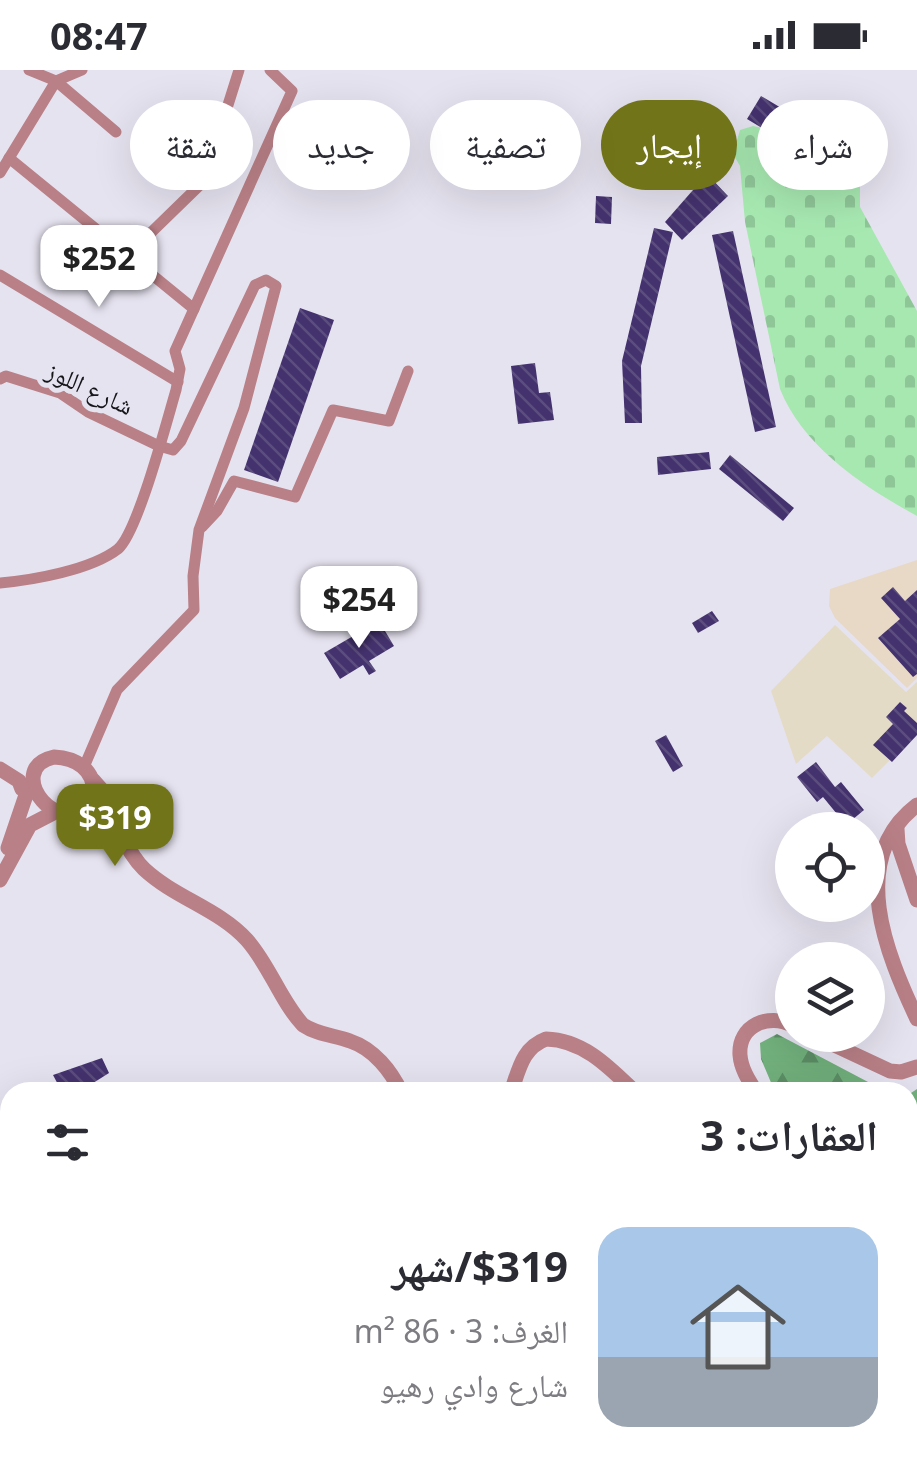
<!DOCTYPE html>
<html lang="ar">
<meta charset="utf-8">
<style>
:root{--surface:#fff;--page:#f7f7f7;--text:#2b2b33;--muted:#7c7c81;--accent:#72741a}
body{margin:0;font-family:"Noto Sans","Noto Naskh Arabic",sans-serif;background:var(--page);color:var(--text);direction:rtl;height:100vh;display:flex;flex-direction:column;font-size:38px;white-space:nowrap}
*{box-sizing:border-box;margin:0}
p{font-size:32px;color:var(--muted)}
.icon{flex:none;width:55px;height:55px;fill:none;stroke:currentColor;stroke-width:2;stroke-linecap:round;stroke-linejoin:round}
.map{position:relative;flex:1;overflow:hidden;direction:ltr}
.sheet{position:absolute;left:0px;top:1012px;width:918px;height:392px;display:flex;flex-direction:column;background:var(--surface);border-radius:30px 30px 0 0;box-shadow:0 10px 40px #0002;direction:rtl}
.sheet>*{flex:none}
.top-card{position:absolute;left:30px;top:30px;width:858px;height:90px;direction:rtl;display:flex;gap:20px}
.tools{position:absolute;left:775px;top:742px;display:grid;gap:20px}
.tools a{display:grid;place-items:center;width:110px;height:110px;border-radius:50%;background:var(--surface);box-shadow:0 10px 40px #0002;font-size:50px}
.price{position:absolute;translate:-50% -85px;padding:0 22px;border-radius:20px;background:#fff;color:#222;font-size:32px;line-height:65px;filter:drop-shadow(0 2px 5px #0008)}
.price::after{content:'';position:absolute;left:50%;top:60px;width:30px;height:22px;margin-left:-15px;background:inherit;clip-path:polygon(0 0,100% 0,50% 100%)}
.price.active{background:var(--accent);color:#fff}
ul{padding:0;list-style:none}
li{display:flex;align-items:center;gap:30px;height:250px;padding:0 40px}
li span{display:grid;place-items:center;flex:none;width:280px;height:200px;border-radius:30px;color:#555}
li>.icon{margin-inline-start:auto}
span .icon{width:120px;height:120px;fill:#fffc;stroke-width:1}
li b{font-size:42px}
h2{display:flex;justify-content:space-between;align-items:center;height:120px;padding:0 40px;font-size:42px}
.chip{padding:0 35px;border-radius:45px;background:var(--surface);box-shadow:0 10px 40px #0002;font-size:35px;line-height:90px}
.chip.active{background:var(--accent);color:#fff}
.status{display:flex;justify-content:space-between;align-items:center;height:70px;padding:0 50px;background:var(--surface);direction:ltr}
.status svg{height:28px;fill:currentColor}
.map>svg:first-child{display:block}
.education{fill:#e4dbc6}
.medical{fill:#e8d9c6}
.forest{fill:url(#forest-firs)}
.cemetery{fill:url(#cemetery-stones)}
.building{fill:url(#building-back-hatch)}
.lines{fill:none;stroke-linecap:round;stroke-linejoin:round}
.minor{stroke:#b98087;stroke-width:11}
.tertiary{stroke:#b98087;stroke-width:15}
.labels{text-anchor:middle;stroke-width:10;stroke-linejoin:round;paint-order:stroke}
.street-label{font-size:25px;fill:#161519;stroke:#e6e3f0}
</style>
<div class="status"><b>08:47</b><svg viewBox="0 0 49 12"><path d="M0 12V9h3v3zM5 12V6h3v6zM10 12V3h3v9zM15 12V0h3v12zM26 1h20v11H26zM47 4h2v5h-2z"/></svg></div>
<div class="map">
<svg width="917" height="1403" viewBox="0 0 917 1403">
<defs>
<pattern id="forest-firs" width="22" height="20" patternUnits="userSpaceOnUse" patternTransform="scale(2.5)"><rect width="22" height="20" fill="#72b17d"/><path d="M5 1l3.5 6h-7zM16 11l3.5 6h-7z" fill="#5d8f66"/></pattern>
<pattern id="cemetery-stones" width="16" height="16" patternUnits="userSpaceOnUse" patternTransform="scale(2.5)"><rect width="16" height="16" fill="#a7e8b1"/><path d="M2 7V4a2 2 0 0 1 4 0v3zM10 15v-3a2 2 0 0 1 4 0v3z" fill="#8fc698"/></pattern>
<pattern id="building-back-hatch" width="6" height="6" patternUnits="userSpaceOnUse" patternTransform="scale(2.5)"><rect width="6" height="6" fill="#44326e"/><path d="M-1 5l2 2M0 0l6 6M5-1l2 2" fill="none" stroke="#5b4d7d"/></pattern>
</defs>
<rect width="100%" height="100%" fill="#e6e3f0"/>
<polygon class="education" points="835,555 906,622 917,612 917,663 872,708 827,666 796,694 771,621"/>
<polygon class="medical" points="917,490 917,608 907,618 835,548 829,536 830,519"/>
<g class="forest">
<polygon points="777,964 870,1013 911,1023 917,1019 917,1121 908,1128 908,1022 775,1022 761,989 760,973"/>
<polygon points="0,1143 10,1145 10,1395 908,1395 908,1264 917,1277 917,1403 0,1403"/>
</g>
<path class="cemetery" d="M 753,56 L 768,59 L 817,84 L 860,97 L 860,137 L 917,241 L 917,446 C 864,417 803,377 780,319 L 745,152 L 740,96 L 733,84 L 740,60 Z"/>
<g class="building">
<polygon points="761,26 793,45 789,53 800,59 790,75 747,49"/>
<polygon points="707,104 728,126 682,170 665,152"/>
<polygon points="596,126 612,127 611,154 595,153"/>
<polygon points="654,158 673,162 641,296 642,353 625,353 622,291"/>
<polygon points="733,161 776,357 755,362 712,165"/>
<polygon points="300,238 334,250 278,412 244,400"/>
<polygon points="535,293 539,323 550,322 554,350 518,354 511,296"/>
<polygon points="709,382 711,399 658,405 657,387"/>
<polygon points="730,385 794,438 783,451 719,399"/>
<polygon points="893,517 905,531 917,520 917,604 913,607 878,568 900,549 881,528"/>
<polygon points="712,541 719,551 698,563 692,553"/>
<polygon points="379,551 394,576 369,591 376,601 369,605 363,595 340,609 324,583"/>
<polygon points="900,632 907,638 904,641 917,653 917,665 892,692 873,675 893,654 886,647"/>
<polygon points="666,665 683,696 673,702 655,671"/>
<polygon points="816,692 835,717 841,712 864,740 846,755 823,727 817,732 797,707"/>
<polygon points="102,988 109,1003 90,1015 95,1022 62,1022 53,1005"/>
<polygon points="743,1395 781,1395 783,1403 734,1403 733,1397"/>
</g>
<g class="lines">
<g class="minor">
<polyline points="29,0 56,11 116,62"/>
<polyline points="9,88 194,239"/>
<polyline points="0,103 56,11 82,0"/>
<polyline points="128,185 204,111 239,0"/>
<polyline points="0,205 178,312"/>
<polyline points="0,309 6,306 60,323 88,342 159,376 173,380 181,371 255,215 266,210 276,216 244,338 199,460 193,506 194,540 117,620 84,697"/>
<polyline points="202,457 217,441 234,411 295,427 333,340 389,351 408,301"/>
<path d="M 0,513 C 33,510 91,500 118,479 C 138,462 167,350 176,320 L 180,299 L 175,281 L 292,21 L 270,0"/>
<polyline points="0,1106 10,1100"/>
</g>
<g class="tertiary">
<path d="M 54,687 C 76,688 94,699 94,723 C 64,780 0,699 54,687 Z"/>
<polyline points="0,699 19,711 22,719"/>
<polyline points="93,710 108,727 120,751"/>
<path d="M 917,735 C 846,789 887,885 917,949"/>
<path d="M 82,737 C 126,744 117,773 144,799 C 175,828 219,839 247,870 C 270,896 280,930 303,955 C 318,965 334,965 350,971 C 374,979 391,1001 401,1022"/>
<polyline points="897,759 898,774 917,830"/>
<polyline points="8,778 26,725"/>
<polyline points="0,810 30,755 55,742"/>
<polyline points="813,965 890,1001 901,1002 917,997"/>
<path d="M 511,1022 C 519,1000 522,978 546,969 C 584,970 610,998 635,1022"/>
<path d="M 756,1022 C 749,1011 741,999 740,985 C 738,955 769,943 792,955"/>
<polyline points="908,1213 917,1209"/>
<polyline points="563,1403 563,1395"/>
</g>
</g>
<g class="labels">
<g class="street-label">
<text transform="translate(90 318) rotate(25)" y="9">شارع اللوز</text>
</g>
</g>
</svg>
<div class="tools">
<a><svg class="icon" aria-label="locate" viewBox="0 0 24 24"><circle cx="12" cy="12" r="6"/><path d="M12 2v4M12 18v4M2 12h4M18 12h4"/></svg></a>
<a><svg class="icon" aria-label="layers" viewBox="0 0 24 24"><path d="M12 4l9 5-9 5-9-5zM3 14l9 5 9-5"/></svg></a>
</div>
<b class="price" style="left:99px;top:240px">$252</b>
<b class="price" style="left:359px;top:581px">$254</b>
<b class="price active" style="left:115px;top:799px">$319</b>
<div class="top-card">
<a class="chip">شراء</a>
<a class="chip active">إيجار</a>
<a class="chip">تصفية</a>
<a class="chip">جديد</a>
<a class="chip">شقة</a>
</div>
<section class="sheet">
<h2>العقارات: 3<svg class="icon" aria-label="filters" viewBox="0 0 24 24"><path d="M4 7h16M4 17h16"/><circle cx="9" cy="7" r="2"/><circle cx="15" cy="17" r="2"/></svg></h2>
<ul>
<li><span style="background:linear-gradient(#a9c7e8 65%,#9aa5b1 0)"><svg class="icon" aria-label="home" viewBox="0 0 24 24"><path d="M3 11l9-7 9 7M6 9v11h12V9"/></svg></span><div><b>$319/شهر</b><p>الغرف: 3 · 86 m²</p><p>شارع وادي رهيو</p></div></li>
</ul>
</section>
</div>
